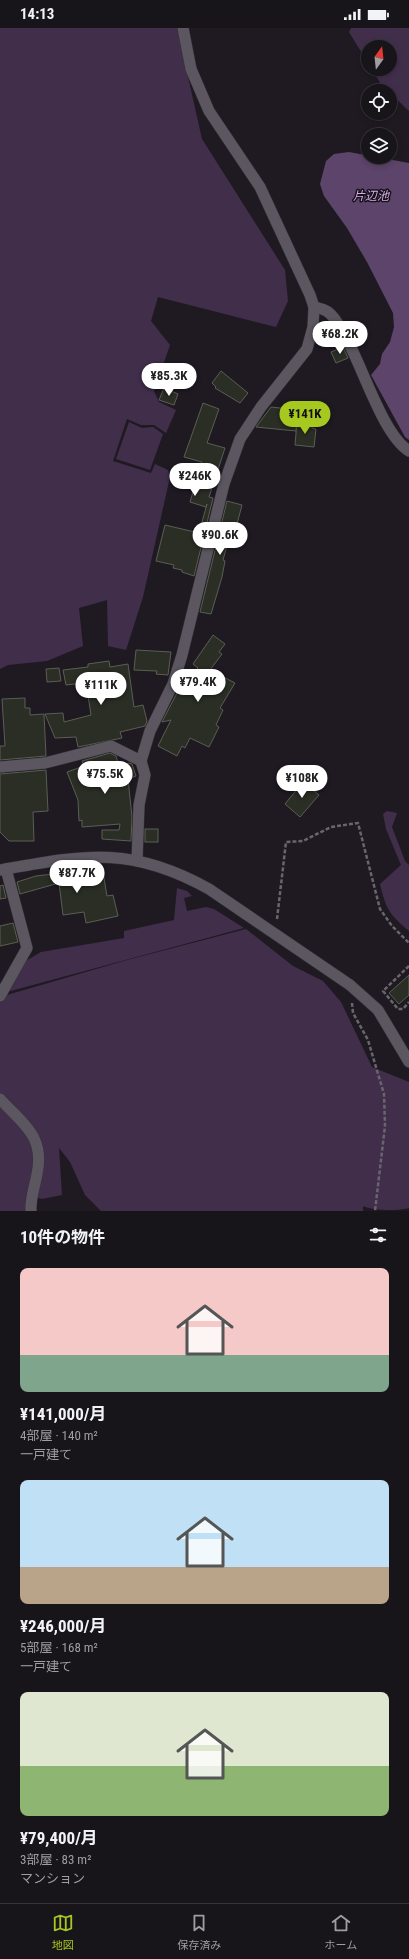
<!DOCTYPE html>
<html lang="ja">
<meta charset="utf-8">
<style>
:root{--surface:#17141a;--page:#242127;--text:#f1f3f6;--muted:#9e9ea2;--line:#363339;--accent:#a7c81f}
body{margin:0;font-family:"Roboto Condensed","Noto Sans JP",sans-serif;background:var(--page);color:var(--text);height:100vh;display:flex;flex-direction:column;font-size:15px;white-space:nowrap}
*{box-sizing:border-box;margin:0}
p{font-size:13px;color:var(--muted)}
.icon{flex:none;width:22px;height:22px;fill:none;stroke:currentColor;stroke-width:2;stroke-linecap:round;stroke-linejoin:round}
.map{position:relative;height:1183px;overflow:hidden}
.details{display:flex;flex-direction:column;background:var(--surface);flex:1}
.details>*{flex:none}
.needle{width:26px;rotate:15deg}
.fabs{position:absolute;left:361px;top:12px;display:grid;gap:8px}
.fabs a{display:grid;place-items:center;width:36px;height:36px;border-radius:50%;background:var(--surface);box-shadow:0 2px 6px #0003,0 0 0 1px var(--line);font-size:20px}
.price{position:absolute;translate:-50% -34px;padding:0 9px;border-radius:14px;background:#fff;color:#222;font-size:13px;line-height:26px;filter:drop-shadow(0 1px 2px #0008)}
.price::after{content:'';position:absolute;left:50%;top:24px;width:12px;height:9px;margin-left:-6px;background:inherit;clip-path:polygon(0 0,100% 0,50% 100%)}
.price.selected{background:var(--accent);color:#111}
ul{padding:0;list-style:none}
li{display:grid;align-content:center;gap:8px;height:212px;padding:0 20px}
li span{display:grid;place-items:center;height:124px;border-radius:8px;color:#555}
li>.icon{margin-inline-start:auto}
span .icon{width:72px;height:72px;fill:#fffc;stroke-width:1}
li b{font-size:17px}
h2{display:flex;justify-content:space-between;align-items:center;height:48px;padding:0 20px;font-size:17px}
.status{display:flex;justify-content:space-between;align-items:center;height:28px;padding:0 20px;background:var(--surface);direction:ltr}
.status svg{height:11px;fill:currentColor}
.tab-bar{display:flex;justify-content:space-around;align-items:center;height:56px;border-top:1px solid var(--line);background:var(--surface);font-size:11px;color:var(--muted)}
.tab-bar a{display:grid;justify-items:center;gap:2px}
.tab-bar .selected{color:var(--accent)}
.map>svg:first-child{display:block}
.green{fill:#412e4b}
.water{fill:#5d446a}
.building{fill:#2b2e25;stroke:#5a5e53}
.lines{fill:none;stroke-linecap:round;stroke-linejoin:round}
.minor-casing{stroke:#373439;stroke-width:12}
.tertiary-casing{stroke:#373439;stroke-width:12}
.path{stroke:#6a656c;stroke-width:2.5;stroke-dasharray:4 2;stroke-linecap:butt}
.minor{stroke:#5c5660;stroke-width:11}
.tertiary{stroke:#5c5660;stroke-width:11}
.labels{text-anchor:middle;stroke-width:3;stroke-linejoin:round;paint-order:stroke}
.water-label{font-size:12px;font-style:italic;fill:#d6adec;stroke:#161118}
</style>
<div class="status"><b>14:13</b><svg viewBox="0 0 49 12"><path d="M0 12V9h3v3zM5 12V6h3v6zM10 12V3h3v9zM15 12V0h3v12zM26 1h20v11H26zM47 4h2v5h-2z"/></svg></div>
<div class="map">
<svg width="409" height="1183" viewBox="0 0 409 1183">
<rect width="100%" height="100%" fill="#1f1a22"/>
<g class="green">
<polygon points="0,0 177,0 202,111 285,242 288,273 276,299 158,269 151,293 170,317 154,363 159,374 176,382 166,405 154,397 141,397 127,391 113,433 151,445 155,436 168,442 170,449 143,569 126,622 108,618 107,572 79,580 83,618 47,633 8,637 0,641"/>
<polygon points="351,0 409,0 409,83 390,65 390,63 382,58 372,41 390,41 390,19 368,19 368,35 349,4"/>
<polygon points="129,394 142,400 153,399 163,406 150,442 116,431"/>
<path d="M 387,783 L 397,785 L 392,799 L 405,833 L 409,837 L 409,903 C 389,886 386,881 380,856 L 401,837 L 386,801 L 383,786 Z"/>
<polygon points="177,860 187,863 192,868 184,870 187,883 206,879 214,881 244,900 7,964 24,934 41,924 124,910 124,903 174,892"/>
<path d="M 246,901 L 293,938 L 323,953 L 341,974 L 372,1039 L 409,1054 L 409,1180 C 400,1183 373,1183 363,1178 L 363,1183 L 101,1183 L 85,1167 L 70,1134 L 59,1120 L 62,1167 L 42,1171 L 27,1167 L 26,1183 L 0,1183 L 0,969 L 127,932 Z"/>
</g>
<polygon class="water" points="349,124 409,135 409,412 405,409 371,347 380,336 382,326 390,314 394,299 393,285 367,234 347,200 324,168 320,156 326,133 334,126"/>
<g class="building">
<polygon points="343,319 348,330 336,335 331,324"/>
<polygon points="221,343 248,365 240,375 215,360 216,359 212,355"/>
<polygon points="164,360 178,366 174,377 159,372"/>
<polygon points="203,375 219,381 207,415 225,420 209,469 213,470 194,548 182,544 182,542 173,540 174,537 156,533 165,497 199,505 207,476 206,479 190,474 202,434 184,429"/>
<polygon points="271,379 298,382 296,403 256,399"/>
<polygon points="297,393 312,395 312,400 316,401 314,419 295,417"/>
<polygon points="227,473 242,477 236,500 232,499 223,532 225,533 222,549 211,586 200,584"/>
<polygon points="213,607 225,616 219,624 222,626 210,642 235,655 220,680 223,682 216,697 219,699 209,719 190,710 185,720 182,718 177,728 158,718 171,692 162,694 178,663 198,640 193,636"/>
<polygon points="136,622 171,624 168,647 156,646 157,643 134,642"/>
<polygon points="109,633 110,639 128,636 134,679 143,677 147,693 145,698 120,704 122,710 78,719 76,709 55,710 45,686 63,685 64,694 91,687 87,661 85,661 83,655 66,657 63,642 88,639 88,636"/>
<polygon points="59,640 61,653 47,654 46,641"/>
<polygon points="25,670 25,680 30,680 30,687 44,686 46,728 0,732 0,718 5,718 2,671"/>
<polygon points="110,725 116,728 119,738 129,735 132,736 136,748 128,751 132,789 131,813 102,811 102,802 119,802 120,796 82,799 82,792 79,793 78,772 67,744 84,738 82,733"/>
<polygon points="46,742 48,783 33,784 34,813 9,813 0,804 0,746"/>
<polygon points="303,754 319,767 300,789 285,776"/>
<rect x="145" y="801" width="13" height="13"/>
<polygon points="78,843 79,848 103,844 107,868 113,867 118,888 86,895 84,884 63,887 59,855 20,866 17,854 36,848"/>
<polygon points="3,857 6,870 0,871 0,858"/>
<polygon points="13,895 18,914 0,918 0,898"/>
<polygon points="409,947 409,967 399,976 389,965"/>
</g>
<g class="lines">
<defs>
<g id="minor">
<path d="M 314,279 C 318,280 324,281 328,284 C 335,289 340,299 344,306 C 362,336 382,406 409,423"/>
<polyline points="0,739 45,735 111,718 141,733"/>
<polyline points="137,833 139,777 145,747 141,733 150,703 173,656 182,627 224,456 240,411 261,379 307,321 313,299 314,279 310,267 260,159 209,83 191,41 183,0"/>
<polyline points="350,957 378,982 409,1034"/>
<polyline points="0,968 27,920 6,841"/>
<path d="M 0,1071 C 23,1096 45,1108 37,1146 C 35,1158 30,1171 31,1183"/>
</g>
<path id="tertiary" d="M 0,842 C 85,827 130,817 209,861 L 350,957"/>
</defs>
<use href="#minor" class="minor-casing"/>
<use href="#tertiary" class="tertiary-casing"/>
<g class="path">
<polyline points="277,891 286,814 303,813 331,799 358,795 380,881 392,898 409,915"/>
<polyline points="409,938 383,963 398,981 403,981 409,974"/>
<polyline points="352,975 353,985 368,1012 384,1066 385,1098 375,1183"/>
</g>
<use href="#minor" class="minor"/>
<use href="#tertiary" class="tertiary"/>
</g>
<g class="labels">
<g class="water-label">
<text x="371" y="172">片辺池</text>
</g>
</g>
</svg>
<div class="fabs">
<a><svg class="needle" viewBox="-14 -14 28 28"><path d="M0-13l5 13h-10z" fill="#e53935"/><path d="M0 13l5-13h-10z" fill="#9e9ea2"/></svg></a>
<a><svg class="icon" aria-label="locate" viewBox="0 0 24 24"><circle cx="12" cy="12" r="6"/><path d="M12 2v4M12 18v4M2 12h4M18 12h4"/></svg></a>
<a><svg class="icon" aria-label="layers" viewBox="0 0 24 24"><path d="M12 4l9 5-9 5-9-5zM3 14l9 5 9-5"/></svg></a>
</div>
<b class="price" style="left:340px;top:327px">¥68.2K</b>
<b class="price" style="left:169px;top:369px">¥85.3K</b>
<b class="price selected" style="left:305px;top:407px">¥141K</b>
<b class="price" style="left:195px;top:469px">¥246K</b>
<b class="price" style="left:220px;top:528px">¥90.6K</b>
<b class="price" style="left:198px;top:675px">¥79.4K</b>
<b class="price" style="left:101px;top:678px">¥111K</b>
<b class="price" style="left:105px;top:767px">¥75.5K</b>
<b class="price" style="left:302px;top:771px">¥108K</b>
<b class="price" style="left:77px;top:866px">¥87.7K</b>
</div>
<section class="details">
<h2>10件の物件<svg class="icon" aria-label="filters" viewBox="0 0 24 24"><path d="M4 7h16M4 17h16"/><circle cx="9" cy="7" r="2"/><circle cx="15" cy="17" r="2"/></svg></h2>
<ul>
<li><span style="background:linear-gradient(#f6c9c9 70%,#7fa58c 0)"><svg class="icon" aria-label="home" viewBox="0 0 24 24"><path d="M3 11l9-7 9 7M6 9v11h12V9"/></svg></span><div><b>¥141,000/月</b><p>4部屋 · 140 m²</p><p>一戸建て</p></div></li>
<li><span style="background:linear-gradient(#bfe0f5 70%,#b9a48a 0)"><svg class="icon" aria-label="home" viewBox="0 0 24 24"><path d="M3 11l9-7 9 7M6 9v11h12V9"/></svg></span><div><b>¥246,000/月</b><p>5部屋 · 168 m²</p><p>一戸建て</p></div></li>
<li><span style="background:linear-gradient(#dfe7d0 60%,#8fb573 0)"><svg class="icon" aria-label="home" viewBox="0 0 24 24"><path d="M3 11l9-7 9 7M6 9v11h12V9"/></svg></span><div><b>¥79,400/月</b><p>3部屋 · 83 m²</p><p>マンション</p></div></li>
</ul>
</section>
<nav class="tab-bar">
<a class="selected"><svg class="icon" aria-label="map" viewBox="0 0 24 24"><path d="M3 6l6-2 6 2 6-2v14l-6 2-6-2-6 2zM9 4v14M15 6v14"/></svg>地図</a>
<a><svg class="icon" aria-label="saved" viewBox="0 0 24 24"><path d="M7 4h10v16l-5-4-5 4z"/></svg>保存済み</a>
<a><svg class="icon" aria-label="home" viewBox="0 0 24 24"><path d="M3 11l9-7 9 7M6 9v11h12V9"/></svg>ホーム</a>
</nav>
